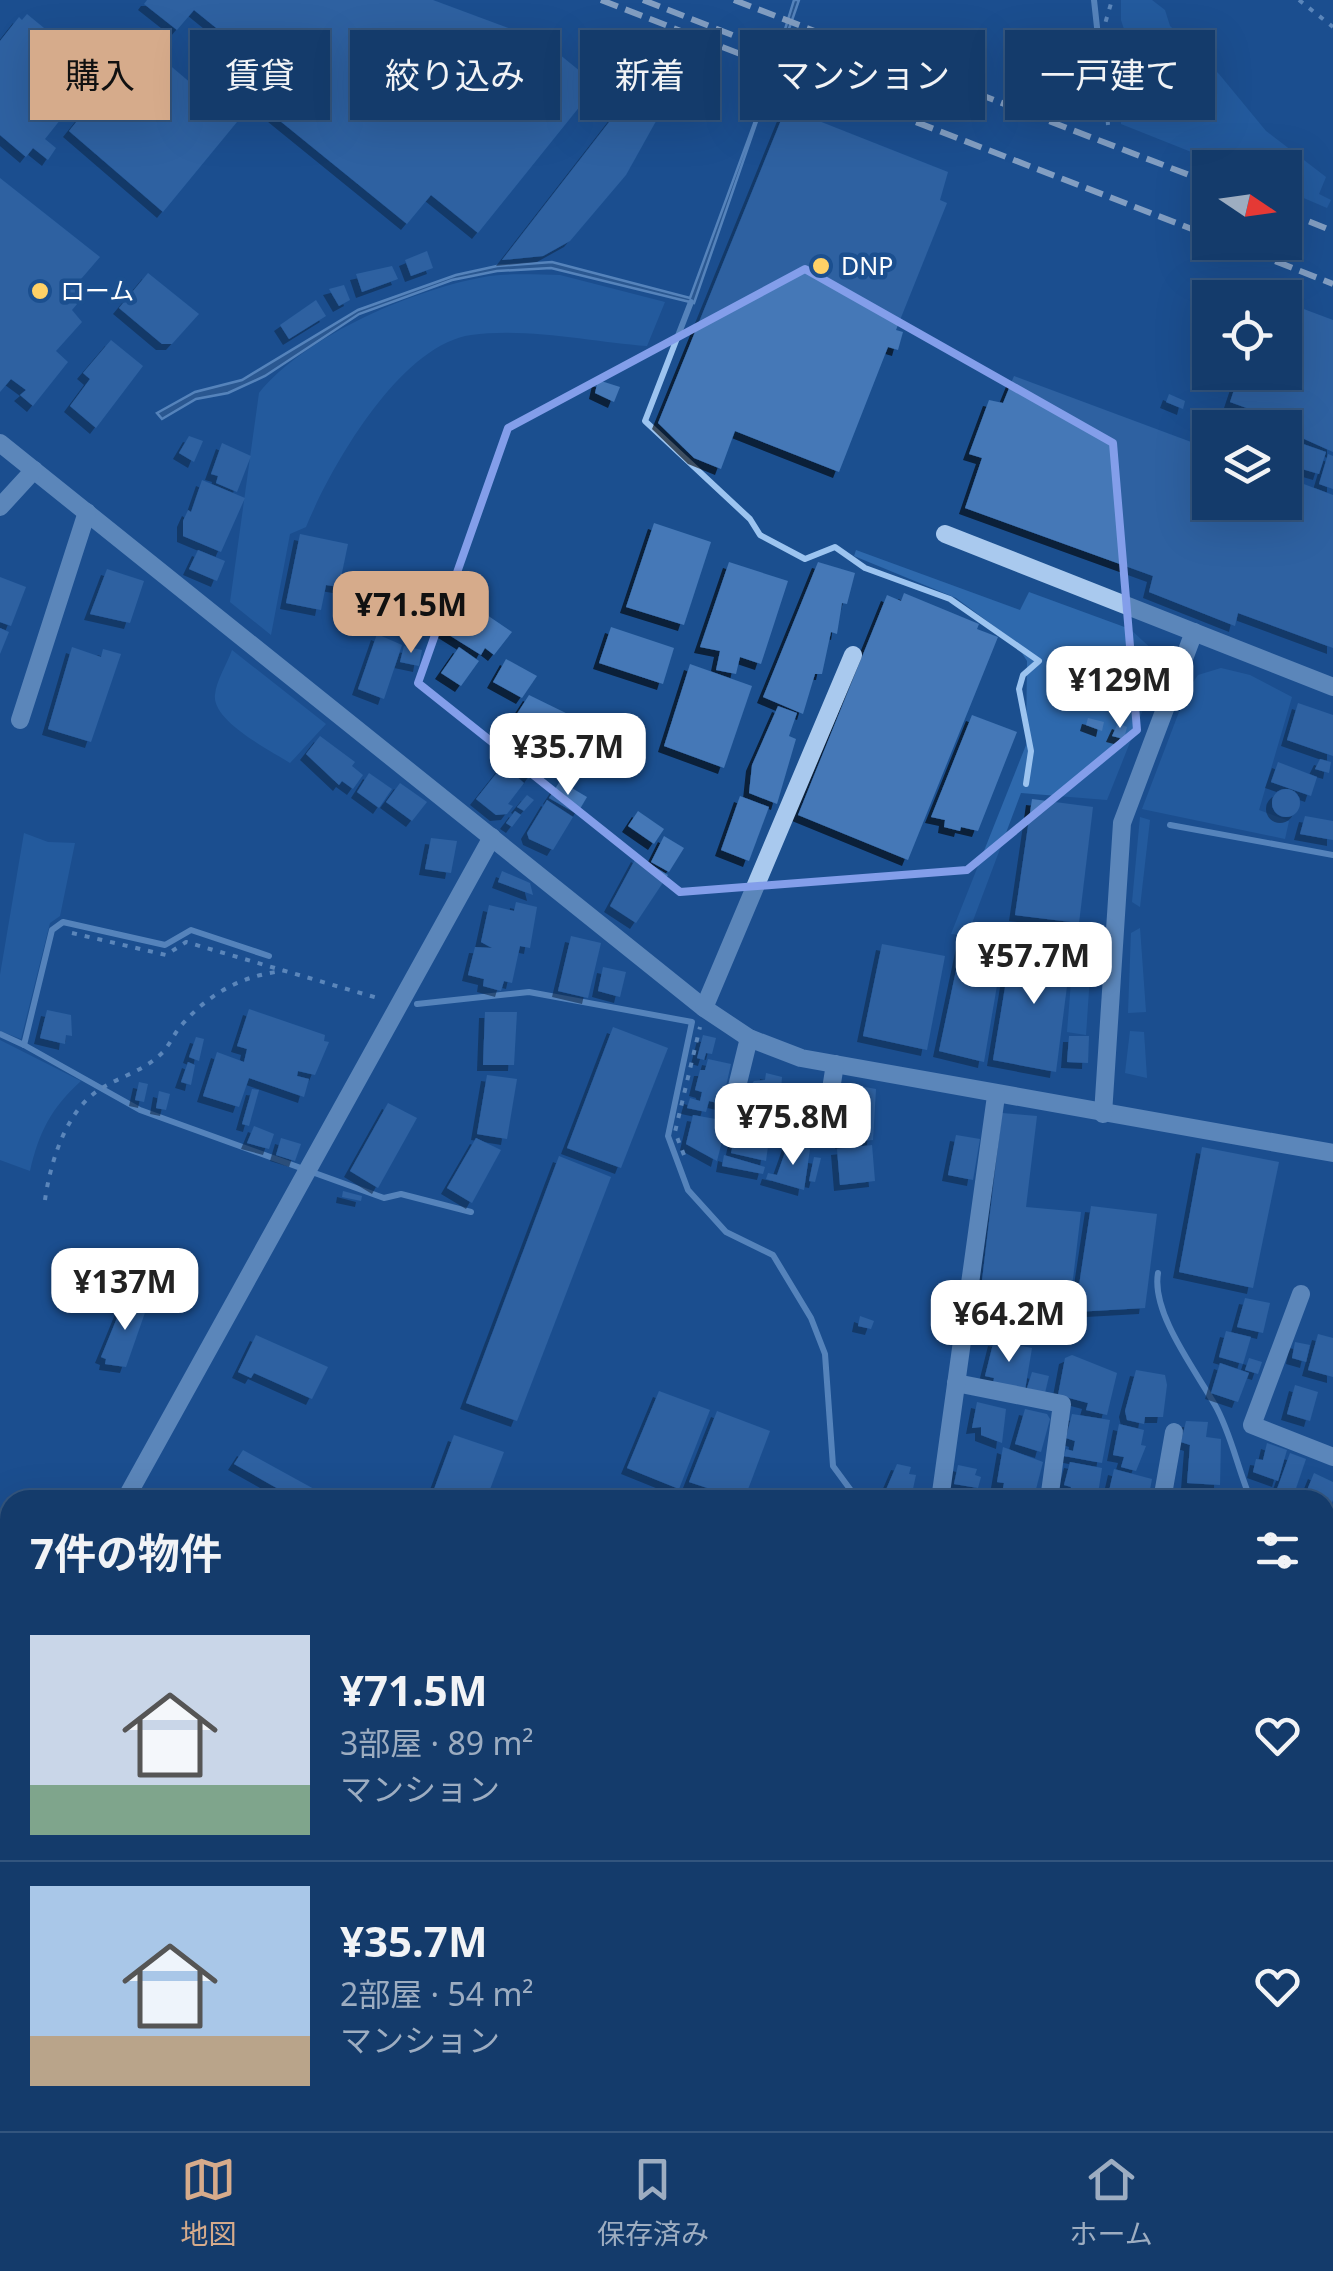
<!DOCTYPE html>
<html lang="ja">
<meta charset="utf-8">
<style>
:root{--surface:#143b6b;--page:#1d4271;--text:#f1f3f6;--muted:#9dadc1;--line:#33557e;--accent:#d6ab8b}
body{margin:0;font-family:"Noto Sans","Noto Sans JP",sans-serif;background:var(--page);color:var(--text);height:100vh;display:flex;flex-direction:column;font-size:38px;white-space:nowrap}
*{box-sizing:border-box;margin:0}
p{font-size:32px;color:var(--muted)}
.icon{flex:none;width:55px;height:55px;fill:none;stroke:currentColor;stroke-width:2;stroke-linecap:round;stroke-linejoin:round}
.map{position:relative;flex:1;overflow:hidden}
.sheet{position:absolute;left:0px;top:1490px;width:1335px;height:642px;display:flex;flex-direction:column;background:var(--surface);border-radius:30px 30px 0 0;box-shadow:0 10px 40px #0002,0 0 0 2px var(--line)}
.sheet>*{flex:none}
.top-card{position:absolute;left:30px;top:30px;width:1275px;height:90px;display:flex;gap:20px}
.needle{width:65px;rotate:103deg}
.controls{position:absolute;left:1192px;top:150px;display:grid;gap:20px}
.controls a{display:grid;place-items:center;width:110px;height:110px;border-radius:0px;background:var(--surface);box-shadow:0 10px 40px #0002,0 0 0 2px var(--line);font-size:50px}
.price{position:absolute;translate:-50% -85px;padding:0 22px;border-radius:20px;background:#fff;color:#222;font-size:32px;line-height:65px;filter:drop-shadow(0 2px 5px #0008)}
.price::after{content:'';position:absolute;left:50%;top:60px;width:30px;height:22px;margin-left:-15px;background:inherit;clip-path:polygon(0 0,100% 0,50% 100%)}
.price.active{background:var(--accent);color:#111}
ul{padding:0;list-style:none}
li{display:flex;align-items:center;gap:30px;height:250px;padding:0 30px}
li+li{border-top:2px solid var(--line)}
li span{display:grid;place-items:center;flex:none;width:280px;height:200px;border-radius:0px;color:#555}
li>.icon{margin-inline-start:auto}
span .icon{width:120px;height:120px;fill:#fffc;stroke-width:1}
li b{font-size:42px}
h2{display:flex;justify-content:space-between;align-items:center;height:120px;padding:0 30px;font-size:42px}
.chip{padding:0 35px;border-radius:0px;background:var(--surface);box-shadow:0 10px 40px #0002,0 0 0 2px var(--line);font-size:35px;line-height:90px}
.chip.active{background:var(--accent);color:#111}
.tabs{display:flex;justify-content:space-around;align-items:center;height:140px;border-top:2px solid var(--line);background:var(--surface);font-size:28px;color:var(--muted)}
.tabs a{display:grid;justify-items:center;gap:5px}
.tabs .active{color:var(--accent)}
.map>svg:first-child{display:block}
.green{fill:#2e69ad}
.water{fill:#3c6290;stroke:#9cc4f0;stroke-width:2.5}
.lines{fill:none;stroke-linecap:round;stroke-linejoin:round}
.stream{stroke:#9cc4f0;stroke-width:6}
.building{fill:#4478b7;filter:url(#shadow)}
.path{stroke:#a9c9ee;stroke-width:4;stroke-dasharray:5 8;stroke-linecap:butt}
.minor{stroke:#a9c9ee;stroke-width:18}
.highway{stroke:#fff;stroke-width:30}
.rail{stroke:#fff;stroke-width:6;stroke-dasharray:18 8;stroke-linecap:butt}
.marked{fill:none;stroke:#839eea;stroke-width:8;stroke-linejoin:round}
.poi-dot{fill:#ffd166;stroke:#1b4f8f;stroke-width:4}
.labels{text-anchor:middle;stroke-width:9;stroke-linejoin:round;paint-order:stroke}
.poi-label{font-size:25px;fill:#fff;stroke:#1b4f8f;text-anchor:start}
</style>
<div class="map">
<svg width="1333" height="2131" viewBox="0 0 1333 2131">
<defs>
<filter id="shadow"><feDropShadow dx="-6" dy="6" stdDeviation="0" flood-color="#0009"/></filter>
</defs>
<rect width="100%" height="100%" fill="#1b4f8f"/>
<g class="green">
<polygon points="1121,0 1152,0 1165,10 1170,26 1219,74 1266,131 1326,177 1319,194 1331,200 1327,208 1285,190 1285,168 1229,167 1121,124 1120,79 1134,91 1143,86 1121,20"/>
<path d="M 560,275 L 665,302 L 647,346 C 594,342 524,327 471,335 C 400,345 331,466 306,527 L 290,534 L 271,635 L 230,602 L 259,393 C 306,335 416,288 490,276 C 513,273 537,275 560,275 Z"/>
<polygon points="856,550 1020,610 1029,592 1130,629 1156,653 1158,672 1107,800 1021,793 971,926 1087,937 1092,945 1086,1035 1067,1032 1074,945 951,934 1026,745 1027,661 1014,641 956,598 854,556"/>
<path d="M 232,650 L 326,724 L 290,763 C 271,751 212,721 215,695 C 216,681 227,664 232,650 Z"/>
<polygon points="1221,668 1250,675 1292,697 1259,810 1289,821 1285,839 1142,809 1187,691 1198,675"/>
<polygon points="1140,817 1150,820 1140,907 1132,902"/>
<polygon points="24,833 48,842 75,843 60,916 50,923 21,1039 0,1031 0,975"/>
<polygon points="1140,928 1146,1012 1128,1013 1131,933"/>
<polygon points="1130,1031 1144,1032 1147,1078 1125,1073"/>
<path d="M 0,1040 L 81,1081 C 51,1108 39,1132 30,1171 L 0,1160 Z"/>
</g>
<polygon class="water" points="794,0 799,0 694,303 551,268 497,271 452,280 359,314 265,376 228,393 196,399 162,419 157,413 195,392 242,380 358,310 456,275 497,266 552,262 690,298 766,91"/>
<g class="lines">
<g class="stream">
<polyline points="1094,0 1106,109"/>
<polyline points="691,302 645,421 750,519 760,535 805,559 835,547 865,568 950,599 1039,661 1023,675 1019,689 1031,751 1026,784"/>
<polyline points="1170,825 1333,855"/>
<polyline points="417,1004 529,992 692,1022 668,1136 688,1190 726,1232 773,1255 811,1318 825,1354 833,1466 858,1500"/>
<polyline points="0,1034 24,1045 52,930 63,922 165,945 191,930 269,956"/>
<polyline points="24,1045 140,1110 384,1198 401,1194 471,1212"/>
<path d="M 1158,1273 C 1151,1313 1196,1371 1215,1405 C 1231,1433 1238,1470 1251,1500"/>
<polyline points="1325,1584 1333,1587"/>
<polyline points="1325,1949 1333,1956"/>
</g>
</g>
<g class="building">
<polygon points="147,0 433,0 543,41 597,85 478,233 431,195 407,224 221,73 241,48 194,10 177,30 144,4"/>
<polygon points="27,14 83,60 61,85 76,100 45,139 56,148 48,160 33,148 26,157 0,135 0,41 19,17 22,20"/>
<polygon points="141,41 237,122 163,212 69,131"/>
<polygon points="651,68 674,77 660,114 626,175 570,241 543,256 502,260"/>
<polygon points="786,108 948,172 940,200 947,203 896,330 903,332 898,350 888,347 839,472 735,431 721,469 694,458 658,423"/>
<polygon points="0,178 100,257 75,286 84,296 72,310 82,322 56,351 68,362 33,406 20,395 26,390 11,379 0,392"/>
<polygon points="427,251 433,268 411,276 405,260"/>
<polygon points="392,266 398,279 362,292 356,274"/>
<polygon points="148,273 199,314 172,344 162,344 119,308"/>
<polygon points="344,285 350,300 339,306 329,289"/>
<polygon points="316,300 326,316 289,339 280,325"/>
<polygon points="1285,302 1333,320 1333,452 1262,420 1263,414 1230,402 1240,372 1285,372"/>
<polygon points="111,340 143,366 96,428 70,406 90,379 83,373"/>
<polygon points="1014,376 1210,449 1210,502 1285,502 1285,477 1333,495 1333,648 1238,613 1235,626 1149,592 1153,576 965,508 982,458 969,454 989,400 1003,403"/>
<polygon points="598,380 620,387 614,402 595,393"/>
<polygon points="1169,394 1185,401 1183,409 1166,402"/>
<polygon points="1207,410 1252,427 1252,428 1210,428 1210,442 1199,438"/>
<polygon points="189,436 203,441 194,462 179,453"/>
<polygon points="1289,439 1326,452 1319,474 1285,464"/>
<polygon points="222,443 251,456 237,492 216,483 218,476 211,474"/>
<polygon points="1328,454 1333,456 1333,489 1319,484"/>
<polygon points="202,480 245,498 221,552 183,536 183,521 188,510 191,512"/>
<polygon points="654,523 711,542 684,625 626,607"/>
<polygon points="300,534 348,544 339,587 326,585 321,610 286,603"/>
<polygon points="198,550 225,561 217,581 189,569"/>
<polygon points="729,562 788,581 761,664 740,657 736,674 716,670 720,651 700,647"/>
<polygon points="818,562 855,573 847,604 842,603 837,634 831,632 822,674 815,674 803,714 763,697"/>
<polygon points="107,569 144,581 130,623 90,614"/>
<polygon points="0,577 26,587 11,626 0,622"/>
<polygon points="446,587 455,592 448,605 439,600"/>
<polygon points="904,593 979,624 977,629 998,637 908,860 798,815 887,595 901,601"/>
<polygon points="462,598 512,632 494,655 485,648 481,655 441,630"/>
<polygon points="611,627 674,648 663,684 599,663"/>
<polygon points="0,628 9,632 0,654"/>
<polygon points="377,634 402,645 384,699 358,689"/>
<polygon points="404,646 422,650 419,666 400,662"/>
<polygon points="72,647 101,657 103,649 121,654 91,742 48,729"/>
<polygon points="459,647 479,661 461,686 441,673"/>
<polygon points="506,659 537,676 522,698 493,682"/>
<polygon points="690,664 752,686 724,768 664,746"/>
<polygon points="1078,666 1092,672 1086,682 1080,679 1077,701 1063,696"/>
<polygon points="529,695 574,717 548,761 510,738 515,724 511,723"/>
<polygon points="1298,703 1333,715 1333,756 1287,740"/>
<polygon points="778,706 797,713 789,736 796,739 777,804 749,793 752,765"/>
<polygon points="972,715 1017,732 978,831 961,827 960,831 944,827 945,820 931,817"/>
<polygon points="1088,718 1104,722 1102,731 1086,725"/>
<polygon points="1118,723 1127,727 1124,739 1112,736"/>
<polygon points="320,736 355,762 352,766 363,775 353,789 342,781 339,785 306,754"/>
<polygon points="505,738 541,760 529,779 497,753"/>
<polygon points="1320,759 1331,762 1329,773 1315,769"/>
<polygon points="1278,762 1317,777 1311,796 1271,782"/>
<polygon points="503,765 524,783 508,804 513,806 507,814 496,815 476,799"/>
<polygon points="369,773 392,789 379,808 357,792"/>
<polygon points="560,781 587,797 577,814 549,798"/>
<polygon points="400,783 427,802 412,821 386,802"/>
<circle cx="1286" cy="803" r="14"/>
<polygon points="527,795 534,800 524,811 517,807"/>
<polygon points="740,796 769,807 749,861 721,850"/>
<polygon points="1032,799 1093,807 1079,923 1015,915"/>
<polygon points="547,800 573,817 553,850 529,839 527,833"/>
<polygon points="515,811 521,815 512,827 506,823"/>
<polygon points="638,811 664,829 654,844 628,826"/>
<polygon points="1305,816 1333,821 1333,840 1300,834"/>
<polygon points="664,836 684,848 669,872 651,862"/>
<polygon points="431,838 457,841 451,873 425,869"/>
<polygon points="637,856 668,875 636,923 610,906"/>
<polygon points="502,871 530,883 533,895 498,882"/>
<polygon points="516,902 537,907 530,948 520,946 512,983 504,981 501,991 483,986 484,979 468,975 475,947 492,948 481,942 489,905 514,911"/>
<polygon points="571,936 601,943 588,998 558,991"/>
<polygon points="962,942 1004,944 984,1062 939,1051"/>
<polygon points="882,944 945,956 927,1050 863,1036"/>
<polygon points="1012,945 1072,947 1056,1072 993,1060"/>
<polygon points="603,967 626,972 620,997 598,991"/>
<polygon points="249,1009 325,1035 324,1041 329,1042 315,1075 298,1071 297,1076 309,1079 304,1097 249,1078 239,1107 203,1096 217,1052 244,1062 247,1049 237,1046"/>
<polygon points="47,1010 71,1015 72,1036 66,1035 65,1044 40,1038"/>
<polygon points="485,1012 517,1012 514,1065 483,1065"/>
<polygon points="613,1027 668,1048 621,1168 567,1148"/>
<polygon points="703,1035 716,1038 712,1054 706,1053 704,1060 697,1058"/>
<polygon points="1069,1036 1089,1036 1088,1063 1067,1062"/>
<polygon points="196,1037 204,1039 199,1061 189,1057"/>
<polygon points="708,1059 731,1064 722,1104 709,1101 706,1112 687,1108 690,1098 700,1101 702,1092 695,1090 700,1070 705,1070"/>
<polygon points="188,1062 195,1065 191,1085 181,1082"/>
<polygon points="766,1073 782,1077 778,1127 749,1122 751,1111 745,1109 749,1088 754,1081 765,1080"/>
<polygon points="487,1075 517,1079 507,1139 477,1134"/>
<polygon points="139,1082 148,1084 144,1102 135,1100"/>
<polygon points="843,1083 876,1089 873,1140 841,1143 842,1134 832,1135 837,1110 841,1111 842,1102 850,1104 854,1098 840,1095"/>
<polygon points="252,1089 259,1090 249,1126 242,1124"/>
<polygon points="788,1089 816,1092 811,1110 819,1113 815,1130 782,1123"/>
<polygon points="159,1091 170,1094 166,1110 156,1108"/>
<polygon points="388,1103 417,1118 378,1188 350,1171"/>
<polygon points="1002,1113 1037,1116 1026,1207 1081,1212 1069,1312 978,1314"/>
<polygon points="693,1115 727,1121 717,1161 686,1144"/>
<polygon points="745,1125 770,1131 766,1161 731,1153 735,1135 742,1136"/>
<polygon points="254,1126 274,1134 269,1149 247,1143"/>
<polygon points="956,1135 980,1139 973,1180 948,1175"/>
<polygon points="281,1138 301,1144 295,1161 276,1155"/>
<polygon points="476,1138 501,1150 472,1203 447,1188"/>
<polygon points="788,1144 810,1149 804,1190 766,1179 768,1173 777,1175"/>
<polygon points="872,1145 875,1181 840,1185 837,1149"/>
<polygon points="1202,1147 1279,1162 1253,1288 1179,1272"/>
<polygon points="724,1155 765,1167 763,1174 722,1166"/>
<polygon points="559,1156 611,1177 517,1421 466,1403"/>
<polygon points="814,1157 821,1158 815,1182 809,1181"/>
<polygon points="343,1191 362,1196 361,1201 342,1197"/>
<polygon points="1091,1206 1157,1214 1145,1308 1075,1312"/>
<polygon points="126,1296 148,1304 126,1367 105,1364 106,1359 101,1357"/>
<polygon points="1245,1298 1270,1303 1263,1333 1237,1327"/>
<polygon points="860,1316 874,1321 871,1329 858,1326"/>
<polygon points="1226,1331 1251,1337 1243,1364 1219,1357"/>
<polygon points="1318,1334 1333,1338 1333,1377 1308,1370"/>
<polygon points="256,1335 328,1367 312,1399 254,1373 251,1378 238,1372"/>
<polygon points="994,1340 1032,1348 1025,1390 993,1384 994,1378 985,1376"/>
<polygon points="1295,1342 1310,1345 1306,1362 1292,1358"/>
<polygon points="1072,1355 1117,1373 1107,1415 1086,1410 1088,1403 1058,1395 1065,1358"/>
<polygon points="1249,1358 1262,1362 1258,1374 1245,1370"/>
<polygon points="1220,1363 1249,1373 1238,1402 1211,1393"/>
<polygon points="1136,1370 1165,1375 1167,1385 1163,1417 1145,1417 1144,1424 1127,1420 1125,1411"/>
<polygon points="1032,1372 1049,1376 1045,1393 1027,1388"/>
<polygon points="1295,1385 1318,1392 1310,1421 1287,1414"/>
<polygon points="659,1391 710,1410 679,1489 627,1468"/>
<polygon points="977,1402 1006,1409 1002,1443 981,1435 981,1427 972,1428"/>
<polygon points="1025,1409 1047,1414 1050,1419 1041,1452 1015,1444"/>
<polygon points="717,1411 770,1431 744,1500 689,1482"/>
<polygon points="1072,1414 1110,1420 1102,1463 1064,1456 1066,1449 1073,1451 1075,1441 1066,1438"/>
<polygon points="1186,1421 1208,1422 1206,1437 1221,1439 1220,1485 1187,1483 1190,1445 1181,1442"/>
<polygon points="1119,1424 1144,1430 1141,1445 1146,1446 1136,1471 1121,1467 1124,1457 1113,1455"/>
<polygon points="454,1435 504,1452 486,1500 430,1500"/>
<polygon points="1267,1443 1287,1450 1278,1481 1253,1472 1256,1459 1263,1460"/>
<polygon points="1003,1447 1043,1462 1035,1493 1003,1488 1004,1483 997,1482"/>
<polygon points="243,1450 334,1500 298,1500 234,1464"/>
<polygon points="1290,1453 1306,1459 1292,1500 1273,1500"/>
<polygon points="1070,1462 1102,1468 1097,1500 1069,1496 1071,1487 1064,1485"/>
<polygon points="897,1464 911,1467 909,1474 916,1475 911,1498 885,1492"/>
<polygon points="958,1465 977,1469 975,1475 981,1477 978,1488 954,1484"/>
<polygon points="1114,1469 1152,1479 1148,1500 1119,1500 1120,1495 1109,1491"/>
<polygon points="1314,1473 1333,1482 1333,1500 1325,1518 1325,1500 1303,1500"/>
<polygon points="815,1489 836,1496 839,1500 811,1500"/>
<polygon points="963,1490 995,1495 994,1500 961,1500"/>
<polygon points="0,1509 10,1520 10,1547 0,1535"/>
<polygon points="1325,1596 1333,1598 1333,1626 1325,1624"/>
<polygon points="1332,1677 1333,1837 1327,1865 1325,1689"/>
<polygon points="10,1763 10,1833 0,1827 0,1802 6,1792 0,1789 0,1779"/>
<polygon points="1325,1923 1333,1925 1333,1950 1325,1943"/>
<polygon points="1325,1982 1333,1984 1333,2021 1325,2018"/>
<polygon points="1325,2022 1333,2024 1332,2064 1325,2063"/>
<polygon points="2,2091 10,2092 10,2122 85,2122 73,2131 0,2131"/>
<polygon points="443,2122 515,2122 513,2131 441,2131"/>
<polygon points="610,2122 633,2122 631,2131 609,2126"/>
<polygon points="546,2123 577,2129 577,2131 544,2131"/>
</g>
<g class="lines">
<g class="path">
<polyline points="1299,0 1333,27"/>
<polyline points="1108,125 1102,34 1112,0"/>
<polyline points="72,933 166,955 186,942 381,999"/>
<polyline points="684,1155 675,1132 700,1027"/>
<path d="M 45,1200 C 50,1164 65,1114 96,1092 C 117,1077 143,1072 162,1053 C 169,1046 173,1036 179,1028 C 208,994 240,976 283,971"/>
<polyline points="1065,2131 1066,2122"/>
</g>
<g class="minor">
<polyline points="0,443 704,1008 749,1038 801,1058 1333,1153"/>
<polyline points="0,507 34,470"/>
<polyline points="945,534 1333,687"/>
<polyline points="20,720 87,512"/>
<polyline points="704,1008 853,655"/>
<polyline points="732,1107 749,1038"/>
<polyline points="1103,1114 1122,823 1194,632"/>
<polyline points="824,1134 835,1064"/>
<polyline points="1301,1294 1252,1425 1333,1457"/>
<polyline points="956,1383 1062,1404 1049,1500"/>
<polyline points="125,1500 492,837"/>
<polyline points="940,1500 996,1096"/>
<polyline points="1162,1500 1174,1432"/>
<polyline points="1333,1560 1333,1559"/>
<polyline points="1325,1635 1333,1637"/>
<polyline points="0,1684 10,1699"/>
<polyline points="0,1724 10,1706"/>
<polyline points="1325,1964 1333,1970"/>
<polyline points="1325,2073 1333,2075"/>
<polyline points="81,2131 84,2122"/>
<polyline points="675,2131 677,2122"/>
</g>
<g class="highway">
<polyline points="0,2000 10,2004"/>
<polyline points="301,2122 321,2131"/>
</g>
<g class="rail">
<polyline points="601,0 1210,236"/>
<polyline points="643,0 773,51"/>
<polyline points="734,0 1210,183"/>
<polyline points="1285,212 1333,231"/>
<polyline points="1227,242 1333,284"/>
</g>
</g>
<path d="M0 0H1333V2131H0ZM 805,269 L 1113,443 L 1137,730 L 967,870 L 680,892 L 418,683 L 508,428 Z" fill="#1b4f8f" fill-opacity=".55" fill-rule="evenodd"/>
<path class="marked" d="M 805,269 L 1113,443 L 1137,730 L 967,870 L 680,892 L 418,683 L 508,428 Z"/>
<g class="poi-dot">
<circle cx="821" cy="266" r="10"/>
<circle cx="40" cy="291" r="10"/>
</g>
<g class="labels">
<g class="poi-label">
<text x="841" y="275">DNP</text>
<text x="60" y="300">ローム</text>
</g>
</g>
</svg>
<div class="controls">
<a><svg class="needle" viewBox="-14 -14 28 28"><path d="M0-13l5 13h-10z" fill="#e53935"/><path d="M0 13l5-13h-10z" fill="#9dadc1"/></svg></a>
<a><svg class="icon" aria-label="locate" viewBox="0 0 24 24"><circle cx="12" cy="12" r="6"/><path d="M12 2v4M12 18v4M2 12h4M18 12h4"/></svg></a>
<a><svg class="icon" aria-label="layers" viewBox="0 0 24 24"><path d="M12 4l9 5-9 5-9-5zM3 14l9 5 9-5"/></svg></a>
</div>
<b class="price active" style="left:411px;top:656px">¥71.5M</b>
<b class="price" style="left:1120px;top:731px">¥129M</b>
<b class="price" style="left:568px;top:798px">¥35.7M</b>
<b class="price" style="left:1034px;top:1007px">¥57.7M</b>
<b class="price" style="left:793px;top:1168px">¥75.8M</b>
<b class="price" style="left:125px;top:1333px">¥137M</b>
<b class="price" style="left:1009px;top:1365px">¥64.2M</b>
<div class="top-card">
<a class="chip active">購入</a>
<a class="chip">賃貸</a>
<a class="chip">絞り込み</a>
<a class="chip">新着</a>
<a class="chip">マンション</a>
<a class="chip">一戸建て</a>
</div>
<section class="sheet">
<h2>7件の物件<svg class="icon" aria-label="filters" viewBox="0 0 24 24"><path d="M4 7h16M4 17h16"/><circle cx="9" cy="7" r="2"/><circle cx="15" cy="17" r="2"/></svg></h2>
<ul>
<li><span style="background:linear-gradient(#c9d6e8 75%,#7fa58c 0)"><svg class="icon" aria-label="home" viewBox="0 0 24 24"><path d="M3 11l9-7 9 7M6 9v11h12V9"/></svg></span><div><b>¥71.5M</b><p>3部屋 · 89 m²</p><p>マンション</p></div><svg class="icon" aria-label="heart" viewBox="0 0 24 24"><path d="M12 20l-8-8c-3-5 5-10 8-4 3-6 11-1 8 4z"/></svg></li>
<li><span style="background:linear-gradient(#a9c7e8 75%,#b9a48a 0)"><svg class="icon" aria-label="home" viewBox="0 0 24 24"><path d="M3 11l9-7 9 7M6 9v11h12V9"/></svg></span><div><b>¥35.7M</b><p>2部屋 · 54 m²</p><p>マンション</p></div><svg class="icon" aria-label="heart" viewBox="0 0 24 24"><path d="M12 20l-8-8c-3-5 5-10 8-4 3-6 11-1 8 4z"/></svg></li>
</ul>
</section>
</div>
<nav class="tabs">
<a class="active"><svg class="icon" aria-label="map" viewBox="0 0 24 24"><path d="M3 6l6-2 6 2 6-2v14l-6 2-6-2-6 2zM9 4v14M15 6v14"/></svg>地図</a>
<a><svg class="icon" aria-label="saved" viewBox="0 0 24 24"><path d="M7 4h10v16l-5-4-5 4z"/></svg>保存済み</a>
<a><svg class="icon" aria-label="home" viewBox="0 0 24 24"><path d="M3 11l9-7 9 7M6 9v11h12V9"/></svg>ホーム</a>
</nav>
